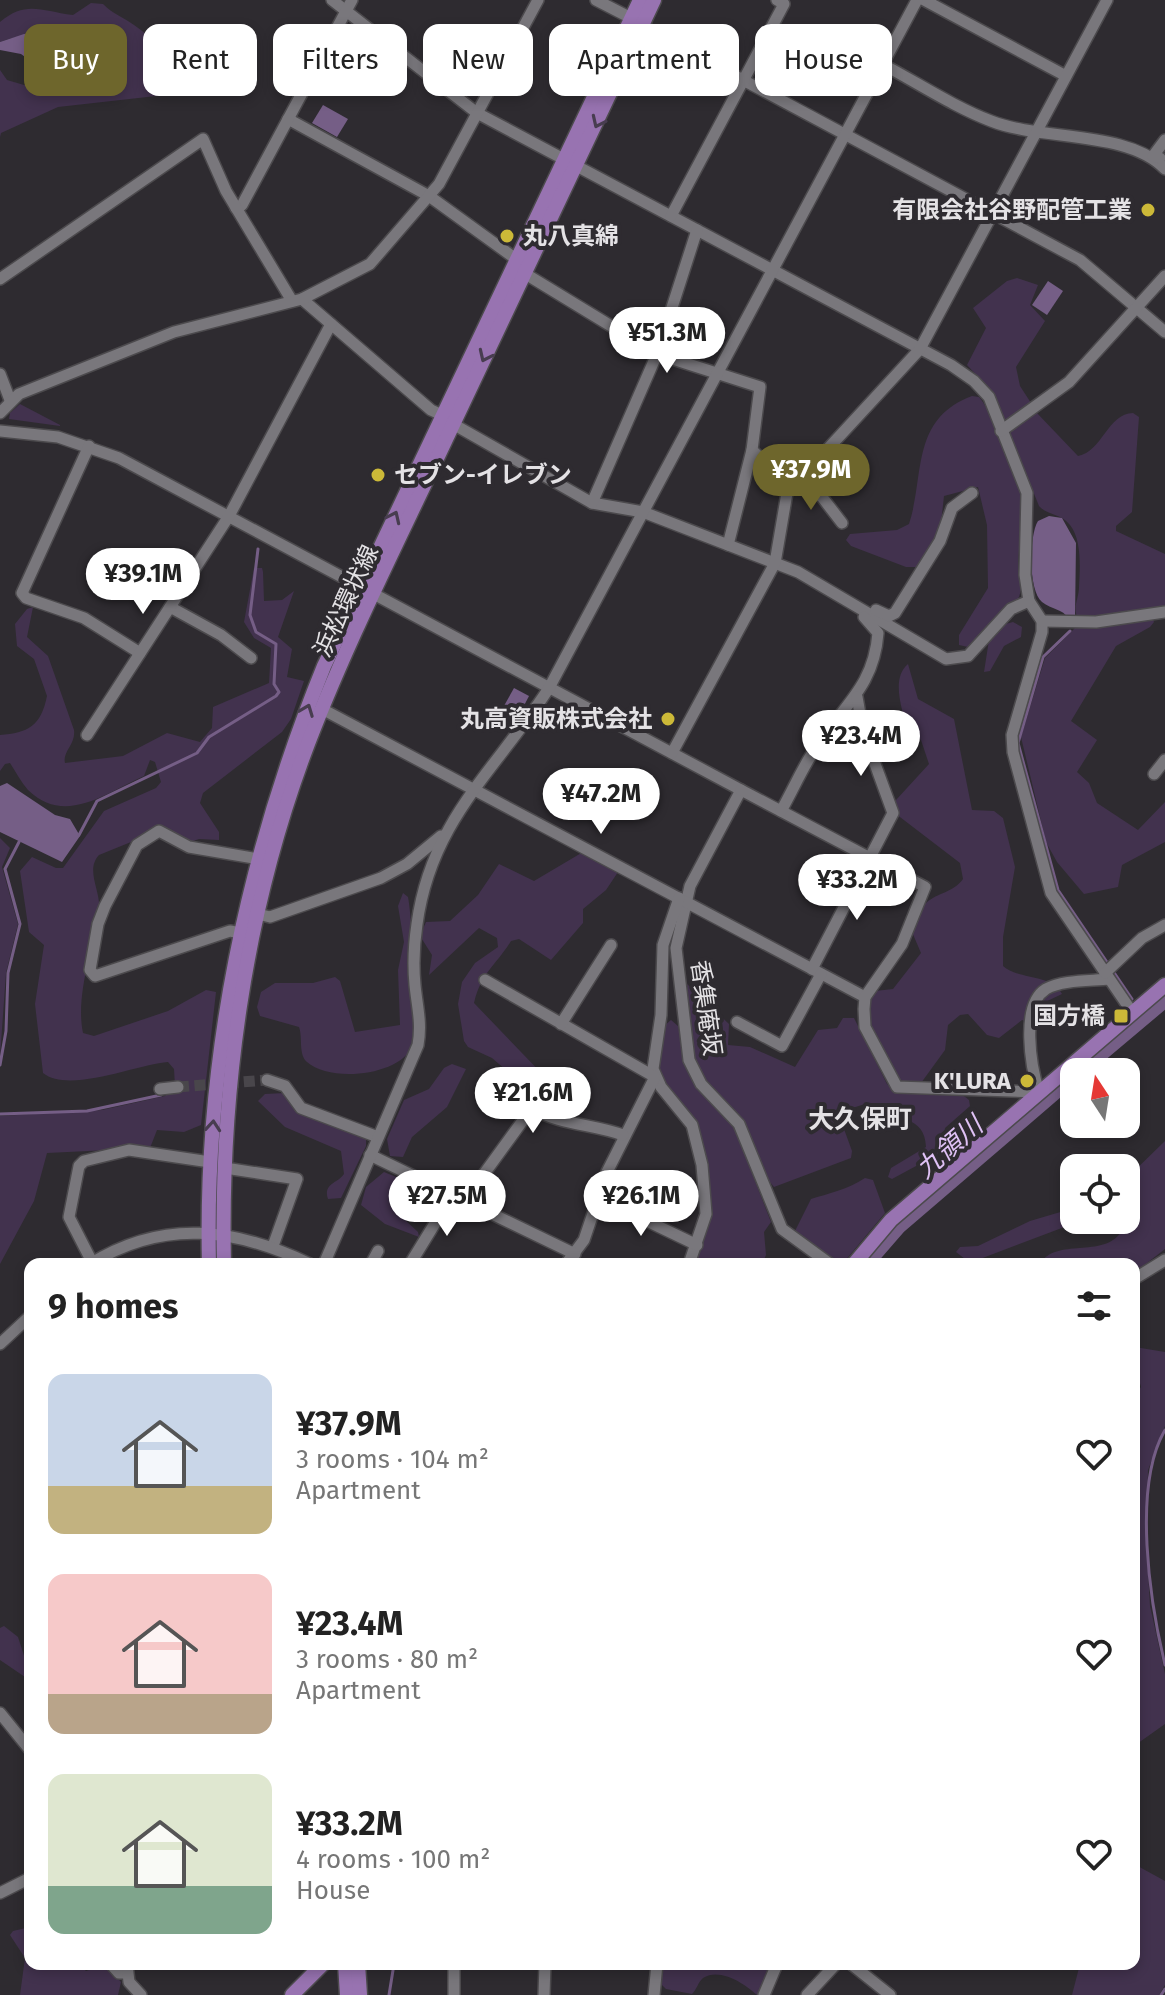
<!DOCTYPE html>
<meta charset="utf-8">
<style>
:root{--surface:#fff;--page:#f6f6f6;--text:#222;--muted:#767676;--accent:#6e662c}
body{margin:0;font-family:"Fira Sans","Noto Sans JP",sans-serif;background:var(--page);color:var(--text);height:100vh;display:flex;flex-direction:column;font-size:30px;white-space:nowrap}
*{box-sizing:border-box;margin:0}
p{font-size:26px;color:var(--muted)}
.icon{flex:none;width:44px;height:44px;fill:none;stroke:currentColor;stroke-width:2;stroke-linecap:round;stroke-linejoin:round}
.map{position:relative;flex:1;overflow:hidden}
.drawer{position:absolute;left:24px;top:1258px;width:1116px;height:712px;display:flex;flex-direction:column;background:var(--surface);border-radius:16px;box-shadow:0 4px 12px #0003}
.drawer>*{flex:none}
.hud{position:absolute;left:24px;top:24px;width:1118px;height:72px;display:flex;gap:16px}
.needle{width:52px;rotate:348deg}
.buttons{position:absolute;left:1060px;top:1058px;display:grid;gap:16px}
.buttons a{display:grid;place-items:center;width:80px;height:80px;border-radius:16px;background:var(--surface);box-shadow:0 4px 12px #0003;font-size:40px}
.price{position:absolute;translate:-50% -68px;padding:0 18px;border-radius:28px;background:#fff;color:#222;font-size:26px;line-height:52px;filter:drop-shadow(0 2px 4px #0008)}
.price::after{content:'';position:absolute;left:50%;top:48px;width:24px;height:18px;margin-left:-12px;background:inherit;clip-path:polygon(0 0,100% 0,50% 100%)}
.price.on{background:var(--accent);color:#fff}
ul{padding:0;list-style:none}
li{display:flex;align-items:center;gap:24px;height:200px;padding:0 24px}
li span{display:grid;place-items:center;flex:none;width:224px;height:160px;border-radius:16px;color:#555}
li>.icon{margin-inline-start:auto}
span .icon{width:96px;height:96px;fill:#fffc;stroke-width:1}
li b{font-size:34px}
h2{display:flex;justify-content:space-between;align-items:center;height:96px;padding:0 24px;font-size:34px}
.pill{padding:0 28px;border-radius:16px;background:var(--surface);box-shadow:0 4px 12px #0003;font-size:28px;line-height:72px}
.pill.on{background:var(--accent);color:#fff}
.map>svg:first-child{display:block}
.green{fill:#42324e}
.water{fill:#755e86}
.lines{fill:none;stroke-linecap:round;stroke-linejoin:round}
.stream{stroke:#755e86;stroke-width:3}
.river{stroke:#755e86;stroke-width:18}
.minor-tunnel{stroke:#49464b;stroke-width:11;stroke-dasharray:11 5.5;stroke-linecap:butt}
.minor-casing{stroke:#4c4a4d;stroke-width:14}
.major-casing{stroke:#4c4a4d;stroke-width:17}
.minor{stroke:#79777c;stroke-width:11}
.major{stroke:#9873b1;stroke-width:14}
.oneway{stroke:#483d50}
.poi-dot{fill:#ccb938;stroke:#2e2b30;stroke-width:3}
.labels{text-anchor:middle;stroke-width:8;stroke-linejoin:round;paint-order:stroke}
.poi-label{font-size:24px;font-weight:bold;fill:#e4e2e5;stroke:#2e2b30;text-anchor:end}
.street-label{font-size:24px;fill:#e4e2e5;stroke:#2e2b30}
.neighbourhood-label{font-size:26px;font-weight:bold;fill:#e4e2e5;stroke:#2e2b30}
.water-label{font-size:26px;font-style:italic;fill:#e0c2f6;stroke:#2e2b30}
</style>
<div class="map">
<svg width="1165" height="1995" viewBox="0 0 1165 1995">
<rect width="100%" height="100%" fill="#2e2b30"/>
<g class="green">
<path d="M 91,3 L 103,4 C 113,14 123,17 134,25 C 151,37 163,49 181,58 L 174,94 L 58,107 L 1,133 L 0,137 L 0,70 L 7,80 L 24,85 L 72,83 L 89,69 L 78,48 C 52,34 28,31 0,42 L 0,22 C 26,0 41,11 73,15 Z"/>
<polygon points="1017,278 1038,285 1030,305 1045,321 1016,367 1020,386 1031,403 1006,423 994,394 967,365 986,328 973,308 1007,281"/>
<path d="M 972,396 L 979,397 C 994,414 1020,483 1023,506 C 1024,525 1019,543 1018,562 C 1018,574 1024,588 1018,599 L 968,647 L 959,645 L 959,635 L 988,588 L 987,525 L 978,487 L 944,496 L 940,532 L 917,567 L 906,567 L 851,546 L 846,540 L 850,534 L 897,530 L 909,524 C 925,476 910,419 972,396 Z"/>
<polygon points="20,404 60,425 60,426 9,419 10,413"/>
<path d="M 1036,412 L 1078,456 C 1102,452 1108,413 1133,413 L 1139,417 L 1132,512 L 1116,526 L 1116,531 L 1165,554 L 1165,608 L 1102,618 L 1077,617 C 1073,605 1079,598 1079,587 C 1080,568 1082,540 1070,525 C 1061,513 1048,516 1039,506 L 1009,432 Z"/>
<path d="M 254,568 L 262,568 L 263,572 L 264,601 L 282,600 L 294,591 L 278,637 L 292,649 L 287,677 L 304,681 L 291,719 L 282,732 L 203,793 L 200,803 L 219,832 L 219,840 L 199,839 L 190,842 L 163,829 L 99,855 C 85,870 101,891 99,909 C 94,946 75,995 83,1033 L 94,1036 L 168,1011 L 206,990 L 216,992 L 201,1125 L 184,1132 L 157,1130 L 150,1148 L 47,1153 L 34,1201 L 0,1264 L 0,1116 L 102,1110 L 165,1096 L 175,1086 L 174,1069 L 168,1062 C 138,1064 69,1094 43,1073 L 35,1004 L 44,945 L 29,932 L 20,871 L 32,857 L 56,868 L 63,868 L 104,811 L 156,788 L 161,782 L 155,762 L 150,760 L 144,776 C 106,793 65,826 28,790 C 21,782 16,772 10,763 L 5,764 L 0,771 L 0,735 C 28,733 41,726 47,696 L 34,659 L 17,646 L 15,624 L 27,609 L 33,607 L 27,637 L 48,656 L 74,730 C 76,744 62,752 65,763 L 123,756 L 167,733 L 200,742 L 212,728 L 213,707 L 269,683 L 271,648 L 254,638 L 244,622 Z"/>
<polygon points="1152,617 1154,622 1150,627 1116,646 1071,721 1097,740 1077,772 1089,783 1097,803 1138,830 1165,802 1165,842 1122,865 1118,887 1084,894 1057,862 1046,842 1021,737 1045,658 1075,628"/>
<polygon points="1013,622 1022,627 1021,637 1004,646 990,671 984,672 989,640 1002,625"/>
<path d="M 908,664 L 918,699 L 954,719 L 972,810 L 994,811 L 1003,818 L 1015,867 L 1003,937 L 1003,966 C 1018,980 1052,974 1062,994 L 1041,1004 L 1044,1028 L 1022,1020 L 999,1038 L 987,1035 L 968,1014 L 960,1015 L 948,1025 L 945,1050 L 921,1083 L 899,1082 C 885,1056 857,1021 875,991 L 893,989 L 921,953 L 912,932 C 916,923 918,909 926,903 C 938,892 953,893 963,879 L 960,863 L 896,814 L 896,800 L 929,764 L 921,740 L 908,732 C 903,712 890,679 908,664 Z"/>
<polygon points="0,838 10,848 2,867 18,924 6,973 0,1057"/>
<path d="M 583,852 L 618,872 L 606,890 L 583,909 L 583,923 L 551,960 L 519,939 L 511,941 C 495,967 482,971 474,1003 L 547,1079 L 549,1089 L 536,1096 L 492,1058 L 468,1047 L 464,1041 L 458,1004 L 462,982 L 475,963 L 498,947 L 497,938 L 479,928 L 429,975 L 432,955 L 420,936 L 426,922 L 450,921 L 478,895 L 499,864 L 534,881 Z"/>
<path d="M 403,893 L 408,897 C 412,916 419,1029 413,1045 C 401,1076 330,1083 307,1062 C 298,1054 303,1038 299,1027 L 260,1016 L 257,1007 L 261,992 L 275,983 L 313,983 L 335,977 L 340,981 L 355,1032 L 400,1025 L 398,970 L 404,942 L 398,906 Z"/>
<path d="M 687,984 L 729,1024 L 728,1045 L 750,1047 L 795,1067 L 818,1030 L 837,1028 L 843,1018 L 854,1018 L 887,1084 C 910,1106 948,1080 969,1100 L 970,1106 L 945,1128 L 942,1152 L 892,1179 L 888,1177 L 891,1168 L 926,1147 C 925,1116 897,1118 874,1113 L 868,1103 L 843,1111 L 840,1118 L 852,1151 L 851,1158 L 774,1187 L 769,1181 L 744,1121 L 706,1080 L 695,1059 Z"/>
<polygon points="671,1020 678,1026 687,1071 734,1127 771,1222 764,1232 766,1255 762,1264 695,1264 711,1214 711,1192 696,1123 665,1084 658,1069 664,1026"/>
<polygon points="452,1064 466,1069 447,1107 412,1137 403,1157 390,1156 387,1139 404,1100 429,1089 444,1068"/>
<path d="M 285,1093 L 366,1137 L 366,1146 L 341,1198 L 328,1199 C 323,1183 337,1184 344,1174 L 341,1151 L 285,1127 L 258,1101 L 265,1094 Z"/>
<path d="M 1165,1141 L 1165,1249 L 1134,1273 L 1134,1264 L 1040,1264 C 1056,1237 1103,1259 1121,1232 L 1112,1220 L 1126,1220 L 1126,1179 Z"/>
<polygon points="384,1172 425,1189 423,1194 398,1189 390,1206 418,1232 419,1237 385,1224 361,1205 366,1187"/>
<path d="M 865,1178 L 873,1180 L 885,1213 L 844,1262 L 840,1263 L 794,1233 L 811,1199 C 827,1194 849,1189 865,1178 Z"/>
<polygon points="1074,1208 1074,1220 1083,1220 980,1259 965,1259 956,1252 960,1247 978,1246 1030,1221"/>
<polygon points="1135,1347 1165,1352 1165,1426 1148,1470 1146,1537 1150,1606 1165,1674 1165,1724 1134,1746 1134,1398 1141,1387 1134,1361"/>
<polygon points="4,1626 18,1637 29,1671 25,1677 0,1660 0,1628"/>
<polygon points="1134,1864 1165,1881 1165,1985 1159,1995 1072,1995 1080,1964 1134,1964"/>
<polygon points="30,1927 30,1964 78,1964 86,1971 105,1965 121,1982 118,1995 20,1995 25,1958 10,1935 13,1931"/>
<path d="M 660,1964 L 774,1964 L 757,1995 C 745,1984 720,1967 703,1978 C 698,1982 697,1989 692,1994 L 666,1989 L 659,1982 Z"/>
</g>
<g class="water">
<polygon points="24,34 46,35 78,48 89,72 64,85 21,54 0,50 0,42"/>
<polygon points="323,105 348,119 337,137 312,123"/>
<polygon points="1048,281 1063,291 1047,315 1032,305"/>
<path d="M 1049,516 L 1062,518 L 1076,543 L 1075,618 L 1069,619 C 1062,608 1052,610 1042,602 C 1028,590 1029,535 1038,521 Z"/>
<polygon points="514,688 529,696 516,721 500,713"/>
<polygon points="7,783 55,815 70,819 80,836 62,862 0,832 0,786"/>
</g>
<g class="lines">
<g class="stream">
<polyline points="1070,631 1043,657 1018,743 1058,890 1132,999"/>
<polyline points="79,835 97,801 197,753 209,737 276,696 279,692 274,684 276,644 256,632 250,615 258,549"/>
<polyline points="1145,1013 1146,1014"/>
<polyline points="0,1065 6,1031 8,973 20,924 5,869 19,842"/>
<polyline points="0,1114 87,1111 161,1095"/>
<path d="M 1165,1430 C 1132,1486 1150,1603 1165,1665"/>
<polyline points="389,1995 394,1964"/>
<polyline points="1161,1995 1165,1989"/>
</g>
<g class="river">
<polyline points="1077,1072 1165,998"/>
<polyline points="864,1264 897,1226 1074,1074"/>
</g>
<polyline class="minor-tunnel" points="178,1087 267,1080"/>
<defs>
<g id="minor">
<polyline points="332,0 477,113 951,365 974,381 989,397 1027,493 1025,575 1029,601 1042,621 1042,632 1012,735 1013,752 1051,893 1132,1012"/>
<polyline points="596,0 631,18"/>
<polyline points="924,0 1066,76"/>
<polyline points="642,26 1080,260 1165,332"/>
<path d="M 882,64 C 918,83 954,107 991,121 C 1041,141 1128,130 1165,169"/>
<polyline points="288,119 429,196 516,259"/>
<polyline points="1160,158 1153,156 1165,140"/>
<polyline points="236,208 242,205 352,0"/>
<polyline points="671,216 784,4 777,0"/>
<polyline points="524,273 657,354 760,387 752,450 728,545"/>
<polyline points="0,279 203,139 226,191 292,301"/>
<polyline points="302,299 431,410 442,415"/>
<polyline points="0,374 10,400"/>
<polyline points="0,413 19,394 174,332 302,299 370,264 439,184 538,0"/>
<polyline points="453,424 592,503 643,512 798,572 946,659 968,656 1011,609 1029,601"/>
<polyline points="0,431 58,437 119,458 741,790 690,886 676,948 689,1060 701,1084 739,1124 782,1229 830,1264"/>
<polyline points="1001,431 1069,382 1165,276"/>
<polyline points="89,446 22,593 26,598 84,618 140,653"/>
<polyline points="752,450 792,488"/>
<polyline points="796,483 822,497 842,523"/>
<polyline points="592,503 657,354 697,230"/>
<polyline points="170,607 221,635 251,658"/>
<polyline points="876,610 889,616 895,613 940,541 952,508 972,493"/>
<polyline points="1042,621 1096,622 1165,612"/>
<polyline points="322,709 865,997"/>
<polyline points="87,735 229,516 331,324"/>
<polyline points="672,753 775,563 787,493 920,349 1107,0"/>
<polyline points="1154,774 1165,760"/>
<path d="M 741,790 L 925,887 L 902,944 L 865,997 L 864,1009 L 865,1027 L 897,1087 L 1039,1092 C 1031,1068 1020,1005 1046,989 C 1062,980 1090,981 1109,979"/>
<path d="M 781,811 C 793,790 803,766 817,746 C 844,705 874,686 878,633 L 864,617"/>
<polyline points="679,898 663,945 661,1015 653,1069 661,1087 692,1125 702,1165 706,1214 689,1264"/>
<polyline points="258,914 270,917 381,878 407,864 441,836"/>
<polyline points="241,933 230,931 95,976 90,970 98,924 105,906 137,845 159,831 189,847 259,859"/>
<polyline points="812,969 893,813 863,731 857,697"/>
<polyline points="1105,973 1142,938 1165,925"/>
<polyline points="485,980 655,1077 607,1172 584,1240 566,1264"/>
<polyline points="737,1022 782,1046 821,974"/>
<polyline points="561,1024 611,945"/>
<polyline points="267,1080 285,1086 301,1108 378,1137"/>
<polyline points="160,1089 178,1087"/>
<polyline points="370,1155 575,1254"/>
<polyline points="225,1168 297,1179 273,1246"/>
<polyline points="599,1198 697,1245"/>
<path d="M 465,1200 L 532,1108 C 559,1125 594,1124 623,1135"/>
<polyline points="92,1262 69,1217 79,1166 84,1161 129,1150 210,1162"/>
<path d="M 90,1264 C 164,1218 235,1228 310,1264"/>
<path d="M 324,1264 L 418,1045 C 422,1023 417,1006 415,985 C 413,965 414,944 417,924 C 431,820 496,770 549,688 L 917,0"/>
<polyline points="371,1264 378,1251"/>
<polyline points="410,1264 453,1194"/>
<polyline points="1134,1279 1165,1260"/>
<polyline points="0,1344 30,1316"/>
<polyline points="0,1713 30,1750"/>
<polyline points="0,1893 30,1878"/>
<polyline points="111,1964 119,1973 127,1973"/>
<polyline points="127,1964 129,1982 141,1995"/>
<polyline points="454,1964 454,1995"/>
<polyline points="851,1964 890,1995"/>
<polyline points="544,1995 545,1964"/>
<polyline points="654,1995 657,1964"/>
<polyline points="764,1995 777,1964"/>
<polyline points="807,1995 836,1964"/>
</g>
<g id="major">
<path d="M 209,1264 C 204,1059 247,855 324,666 L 640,0"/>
<path d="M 224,1264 C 220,1093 244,918 303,757 C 344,647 398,542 448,435 C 517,290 586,145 654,0"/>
<polyline points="854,1264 891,1220 1165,985"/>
<polyline points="345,1964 347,1995"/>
<polyline points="358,1964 360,1995"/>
<polyline points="292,1995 323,1964"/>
</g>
</defs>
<use href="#minor" class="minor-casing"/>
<use href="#major" class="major-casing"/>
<use href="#minor" class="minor"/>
<use href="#major" class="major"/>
</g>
<defs><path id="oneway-chevron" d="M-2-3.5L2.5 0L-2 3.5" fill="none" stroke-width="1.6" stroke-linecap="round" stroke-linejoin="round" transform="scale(2)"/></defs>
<g class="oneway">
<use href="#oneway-chevron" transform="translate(598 122) rotate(115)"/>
<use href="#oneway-chevron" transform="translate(485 356) rotate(115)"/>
<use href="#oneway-chevron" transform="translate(394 517) rotate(-65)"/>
<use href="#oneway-chevron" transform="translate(307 710) rotate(-69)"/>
<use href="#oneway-chevron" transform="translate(213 1126) rotate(-85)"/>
</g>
<g class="poi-dot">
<circle cx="1148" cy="210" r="8"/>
<circle cx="507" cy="236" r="8"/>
<circle cx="378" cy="475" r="8"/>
<circle cx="668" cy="719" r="8"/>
<rect x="1113" y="1008" width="16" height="16" rx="4"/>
<circle cx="1027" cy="1081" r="8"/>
</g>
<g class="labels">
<g class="poi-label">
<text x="1132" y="218">有限会社谷野配管工業</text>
<text x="523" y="244" text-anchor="start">丸八真綿</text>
<text x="394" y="483" text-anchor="start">セブン-イレブン</text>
<text x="652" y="727">丸高資販株式会社</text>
<text x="1105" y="1024">国方橋</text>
<text x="1011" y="1089">K'LURA</text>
</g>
<g class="street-label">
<text transform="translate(346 601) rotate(-65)" y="8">浜松環状線</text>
<text transform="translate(706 1008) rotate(82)" y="8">香集庵坂</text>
</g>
<g class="neighbourhood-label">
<text x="860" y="1128">大久保町</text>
</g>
<g class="water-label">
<text transform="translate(949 1147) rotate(-41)" y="9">九領川</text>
</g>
</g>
</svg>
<div class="buttons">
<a><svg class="needle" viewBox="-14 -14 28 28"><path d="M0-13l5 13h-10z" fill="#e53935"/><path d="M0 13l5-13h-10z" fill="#767676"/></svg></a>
<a><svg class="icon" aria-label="locate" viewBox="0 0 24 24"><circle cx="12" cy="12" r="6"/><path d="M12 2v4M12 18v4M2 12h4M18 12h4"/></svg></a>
</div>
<b class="price" style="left:667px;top:375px">¥51.3M</b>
<b class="price on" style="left:811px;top:512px">¥37.9M</b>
<b class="price" style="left:143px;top:616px">¥39.1M</b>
<b class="price" style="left:861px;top:778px">¥23.4M</b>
<b class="price" style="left:601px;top:836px">¥47.2M</b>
<b class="price" style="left:857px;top:922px">¥33.2M</b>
<b class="price" style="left:533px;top:1135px">¥21.6M</b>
<b class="price" style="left:447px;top:1238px">¥27.5M</b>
<b class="price" style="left:641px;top:1238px">¥26.1M</b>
<div class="hud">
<a class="pill on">Buy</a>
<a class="pill">Rent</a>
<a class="pill">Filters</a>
<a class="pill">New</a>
<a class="pill">Apartment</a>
<a class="pill">House</a>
</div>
<section class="drawer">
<h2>9 homes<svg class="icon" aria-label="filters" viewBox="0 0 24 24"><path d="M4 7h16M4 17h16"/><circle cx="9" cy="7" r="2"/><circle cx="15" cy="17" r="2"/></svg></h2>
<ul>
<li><span style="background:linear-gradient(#c9d6e8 70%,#c2b280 0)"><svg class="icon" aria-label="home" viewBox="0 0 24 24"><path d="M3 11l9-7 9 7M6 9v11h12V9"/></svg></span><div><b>¥37.9M</b><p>3 rooms · 104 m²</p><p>Apartment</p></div><svg class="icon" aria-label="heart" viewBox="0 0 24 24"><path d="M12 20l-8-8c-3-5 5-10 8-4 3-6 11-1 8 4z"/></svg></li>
<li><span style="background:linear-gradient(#f6c9c9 75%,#b9a48a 0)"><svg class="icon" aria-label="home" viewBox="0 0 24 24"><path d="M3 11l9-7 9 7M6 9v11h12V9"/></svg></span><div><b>¥23.4M</b><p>3 rooms · 80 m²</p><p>Apartment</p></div><svg class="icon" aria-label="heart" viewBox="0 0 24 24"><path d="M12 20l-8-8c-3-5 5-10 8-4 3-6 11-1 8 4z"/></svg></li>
<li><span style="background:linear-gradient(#dfe7d0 70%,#7fa58c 0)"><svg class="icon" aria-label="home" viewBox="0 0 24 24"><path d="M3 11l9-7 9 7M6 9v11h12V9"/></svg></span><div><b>¥33.2M</b><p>4 rooms · 100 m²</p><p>House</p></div><svg class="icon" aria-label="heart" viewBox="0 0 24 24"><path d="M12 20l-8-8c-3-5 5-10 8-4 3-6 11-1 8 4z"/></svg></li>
</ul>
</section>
</div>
